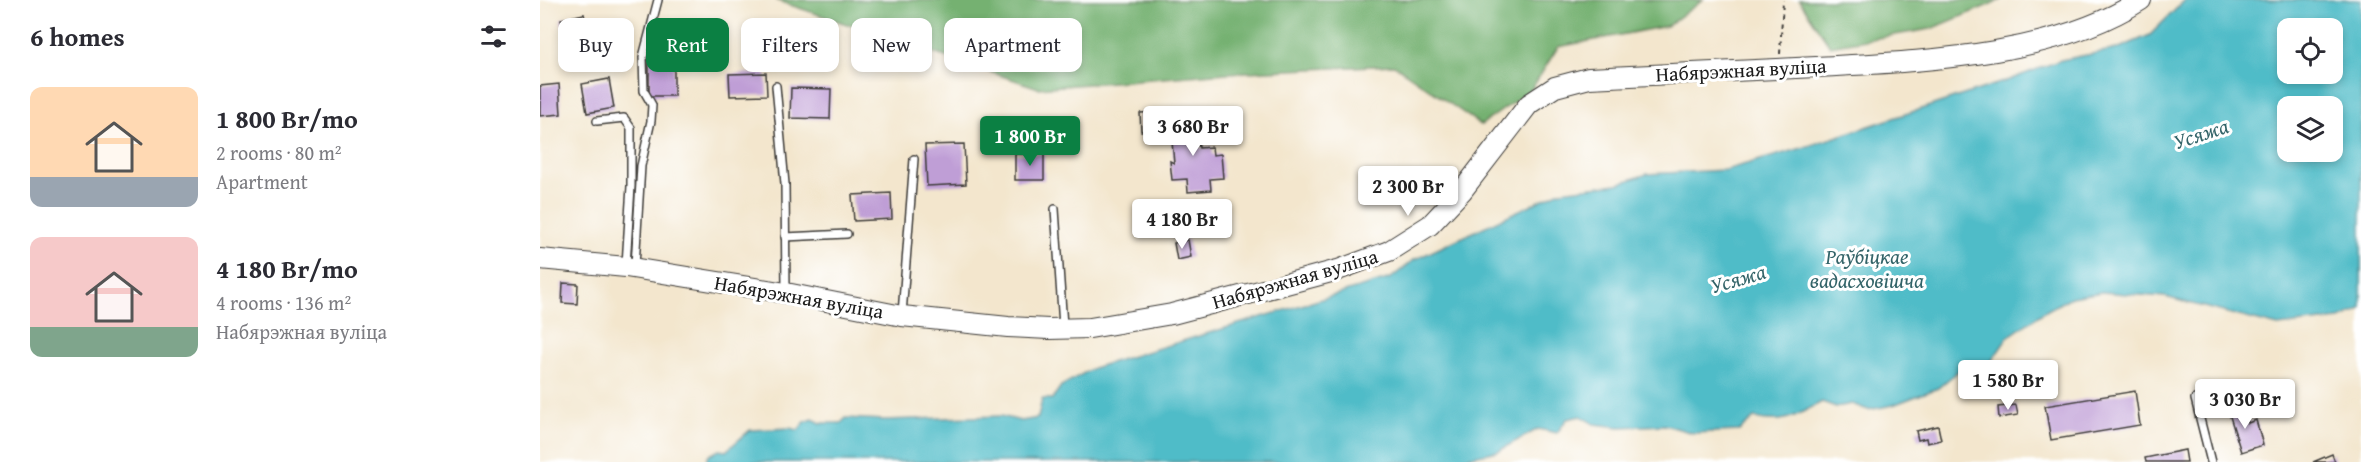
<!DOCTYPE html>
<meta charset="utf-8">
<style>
:root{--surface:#fff;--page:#f2f2f3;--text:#2b2b33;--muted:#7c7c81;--accent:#0b8043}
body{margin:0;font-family:"Gentium Book Plus",serif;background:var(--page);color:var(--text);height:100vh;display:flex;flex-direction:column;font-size:22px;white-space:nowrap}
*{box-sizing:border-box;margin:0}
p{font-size:20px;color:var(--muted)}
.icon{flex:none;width:33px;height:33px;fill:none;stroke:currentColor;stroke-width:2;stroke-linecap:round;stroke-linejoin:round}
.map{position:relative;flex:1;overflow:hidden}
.panel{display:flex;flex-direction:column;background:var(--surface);width:540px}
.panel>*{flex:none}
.top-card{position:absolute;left:18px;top:18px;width:570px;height:54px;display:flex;gap:12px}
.buttons{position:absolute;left:1737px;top:18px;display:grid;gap:12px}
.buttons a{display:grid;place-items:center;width:66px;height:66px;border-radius:12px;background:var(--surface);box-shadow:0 3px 9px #0003;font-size:30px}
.price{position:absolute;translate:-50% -51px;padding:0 14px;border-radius:6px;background:#fff;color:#222;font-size:20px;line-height:39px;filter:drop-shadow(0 2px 3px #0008)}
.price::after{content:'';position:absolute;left:50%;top:36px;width:18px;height:14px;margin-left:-9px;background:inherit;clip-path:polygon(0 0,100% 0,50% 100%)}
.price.active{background:var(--accent);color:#fff}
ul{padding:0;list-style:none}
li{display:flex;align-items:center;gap:18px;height:150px;padding:0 30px}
li span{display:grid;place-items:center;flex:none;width:168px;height:120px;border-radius:12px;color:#555}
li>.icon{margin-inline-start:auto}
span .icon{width:72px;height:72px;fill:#fffc;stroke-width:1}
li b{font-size:26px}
h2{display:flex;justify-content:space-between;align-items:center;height:72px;padding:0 30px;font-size:26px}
.pill{padding:0 21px;border-radius:12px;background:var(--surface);box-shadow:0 3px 9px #0003;font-size:21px;line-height:54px}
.pill.active{background:var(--accent);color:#fff}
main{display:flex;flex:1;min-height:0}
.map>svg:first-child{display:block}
.forest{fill:#75b171;stroke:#486646;stroke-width:1.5}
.water{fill:#4fbcc8;stroke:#366c72;stroke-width:1.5;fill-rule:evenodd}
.building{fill:#bf9ed6}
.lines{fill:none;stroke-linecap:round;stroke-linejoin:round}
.lane-casing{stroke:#3c3a37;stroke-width:10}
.secondary-casing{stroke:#3c3a37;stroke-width:22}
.path{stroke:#3c3a37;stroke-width:2;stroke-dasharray:4.5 4.5;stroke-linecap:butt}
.lane{stroke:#fff;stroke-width:7}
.secondary{stroke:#fff;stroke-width:20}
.labels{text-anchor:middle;stroke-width:6;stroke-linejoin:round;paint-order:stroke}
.street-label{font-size:20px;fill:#1c1c1c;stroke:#fff}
.water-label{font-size:21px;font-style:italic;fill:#336469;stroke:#fff}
</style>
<main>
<section class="panel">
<h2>6 homes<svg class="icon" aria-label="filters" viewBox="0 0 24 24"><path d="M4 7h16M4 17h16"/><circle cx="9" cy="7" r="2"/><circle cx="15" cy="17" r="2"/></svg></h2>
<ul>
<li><span style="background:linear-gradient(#ffd9b3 75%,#9aa5b1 0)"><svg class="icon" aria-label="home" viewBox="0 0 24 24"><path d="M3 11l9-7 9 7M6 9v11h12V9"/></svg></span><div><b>1 800 Br/mo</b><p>2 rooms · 80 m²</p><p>Apartment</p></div></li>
<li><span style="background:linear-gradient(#f6c9c9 75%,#7fa58c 0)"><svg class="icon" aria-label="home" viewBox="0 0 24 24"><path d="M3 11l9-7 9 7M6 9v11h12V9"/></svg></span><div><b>4 180 Br/mo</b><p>4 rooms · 136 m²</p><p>Набярэжная вуліца</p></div></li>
</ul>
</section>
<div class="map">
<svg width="1821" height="462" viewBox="0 0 1821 462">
<rect width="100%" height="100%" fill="#fff"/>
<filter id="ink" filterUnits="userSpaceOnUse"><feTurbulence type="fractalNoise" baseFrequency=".0167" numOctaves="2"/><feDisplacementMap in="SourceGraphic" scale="12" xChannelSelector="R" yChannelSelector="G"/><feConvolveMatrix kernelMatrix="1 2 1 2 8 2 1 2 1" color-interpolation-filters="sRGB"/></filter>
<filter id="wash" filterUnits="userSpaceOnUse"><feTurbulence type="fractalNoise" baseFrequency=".008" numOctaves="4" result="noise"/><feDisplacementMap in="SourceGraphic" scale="24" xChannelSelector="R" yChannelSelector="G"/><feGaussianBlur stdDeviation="1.35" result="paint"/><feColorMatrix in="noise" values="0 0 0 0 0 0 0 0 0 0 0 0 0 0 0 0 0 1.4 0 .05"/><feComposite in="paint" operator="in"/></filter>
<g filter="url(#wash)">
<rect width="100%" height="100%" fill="#f3e6cd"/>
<g class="forest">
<polygon points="235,0 1163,0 1127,26 1018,47 991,90 941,125 854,65 687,73 498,88"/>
<polygon points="1259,0 1461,0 1391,29 1290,46"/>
</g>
<path class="water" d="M 1645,0 L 1821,0 L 1821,309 L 1800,319 L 1738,326 L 1625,297 L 1562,292 L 1531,297 L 1504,312 L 1468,337 L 1451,362 L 1423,367 L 1398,388 L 1353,405 L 1328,410 L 1312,404 L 1296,407 L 1282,402 C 1255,416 1246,425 1214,418 L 1199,431 L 1153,433 L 1125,425 L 1080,427 L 1054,424 L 1041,416 L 1027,419 L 1017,433 L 998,429 L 958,451 L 903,462 L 167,462 L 168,456 L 179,450 L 186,451 L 210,430 L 250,428 L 258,430 L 265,422 L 273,419 L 281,423 L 301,423 L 306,418 L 345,420 L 461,416 L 481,421 L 498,418 L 502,399 L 512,399 L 521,386 L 553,368 L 851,278 L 874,260 L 1020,191 L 1077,184 L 1107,174 L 1185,170 L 1262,148 L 1469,80 L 1521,60 L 1577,49 L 1610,35 ZM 1748,28 L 1792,28 L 1792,74 L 1748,74 ZM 1748,106 L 1792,106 L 1792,152 L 1748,152 Z"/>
<g id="blocks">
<g class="building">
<polygon points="44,14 49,35 26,40 21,19"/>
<rect x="109" y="59" width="25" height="37"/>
<polygon points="226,73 227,95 190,96 189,74"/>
<polygon points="69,79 74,108 47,113 42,84"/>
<polygon points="19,84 21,114 0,116 0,86"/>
<polygon points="251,88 291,89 290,119 250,118"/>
<polygon points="618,112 619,131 601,131 600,113"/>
<polygon points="656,118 659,148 672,147 673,155 681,154 683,178 670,179 671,190 648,192 647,179 632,180 630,161 634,163 630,120"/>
<polygon points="424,144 426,184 387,186 385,145"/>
<rect x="475" y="154" width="29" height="26"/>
<polygon points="351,193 352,219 314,221 312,195"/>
<polygon points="648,240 651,257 637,260 634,243"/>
<polygon points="23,283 38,284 37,304 22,303"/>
<polygon points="1595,391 1600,425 1511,440 1505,406"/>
<polygon points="1476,405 1478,415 1459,418 1458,407"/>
<polygon points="1702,405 1708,423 1716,420 1723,445 1701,452 1688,410"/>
<polygon points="1398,426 1401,440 1387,443 1386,438 1378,440 1376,431"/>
<polygon points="1645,450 1647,462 1606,462 1605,458"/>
<polygon points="1792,454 1795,462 1773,462"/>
</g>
</g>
</g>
<g filter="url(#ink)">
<use href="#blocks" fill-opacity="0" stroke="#3c3a37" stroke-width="1.5"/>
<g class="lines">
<defs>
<g id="lane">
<polyline points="236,86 245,184 246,290"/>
<polyline points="57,121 84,118 91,128 91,186 86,265"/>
<polyline points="515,209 523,326"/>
<polyline points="245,237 307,234"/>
<polyline points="95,266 101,166 111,121 112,105 104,91 103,57 118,0"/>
<polyline points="362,314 374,159"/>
<polyline points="1655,399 1671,462"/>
</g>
<path id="secondary" d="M 0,259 L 86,267 L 246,293 L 362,316 L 468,327 L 509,329 L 550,328 L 632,314 L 742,285 L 798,270 L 849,251 L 890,225 L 922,191 L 989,104 L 1015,87 L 1049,78 C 1125,74 1200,71 1276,67 C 1379,61 1511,58 1601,0"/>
</defs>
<use href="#lane" class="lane-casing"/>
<use href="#secondary" class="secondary-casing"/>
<polyline class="path" points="1240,54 1243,0"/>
<use href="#lane" class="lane"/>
<use href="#secondary" class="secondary"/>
</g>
</g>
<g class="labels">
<g class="street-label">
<text transform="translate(1201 70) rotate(-3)" y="7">Набярэжная вуліца</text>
<text transform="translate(755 279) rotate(-16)" y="7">Набярэжная вуліца</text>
<text transform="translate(259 297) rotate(10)" y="7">Набярэжная вуліца</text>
</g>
<g class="water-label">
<text transform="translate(1661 134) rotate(-18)" y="7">Усяжа</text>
<text x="1327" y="264">Раўбіцкае<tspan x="1327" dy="24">вадасховішча</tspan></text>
<text transform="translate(1198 279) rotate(-16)" y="7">Усяжа</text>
</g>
</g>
</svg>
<div class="buttons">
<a><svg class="icon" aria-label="locate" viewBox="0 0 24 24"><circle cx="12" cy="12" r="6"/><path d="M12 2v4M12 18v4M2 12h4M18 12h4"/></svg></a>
<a><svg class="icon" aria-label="layers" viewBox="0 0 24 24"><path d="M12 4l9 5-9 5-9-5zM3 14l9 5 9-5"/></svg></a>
</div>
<b class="price" style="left:653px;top:157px">3 680 Br</b>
<b class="price active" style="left:490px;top:167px">1 800 Br</b>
<b class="price" style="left:868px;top:217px">2 300 Br</b>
<b class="price" style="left:642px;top:250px">4 180 Br</b>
<b class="price" style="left:1468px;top:411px">1 580 Br</b>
<b class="price" style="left:1705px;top:430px">3 030 Br</b>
<div class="top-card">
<a class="pill">Buy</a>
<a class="pill active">Rent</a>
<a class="pill">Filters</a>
<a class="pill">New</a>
<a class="pill">Apartment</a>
</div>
</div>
</main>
